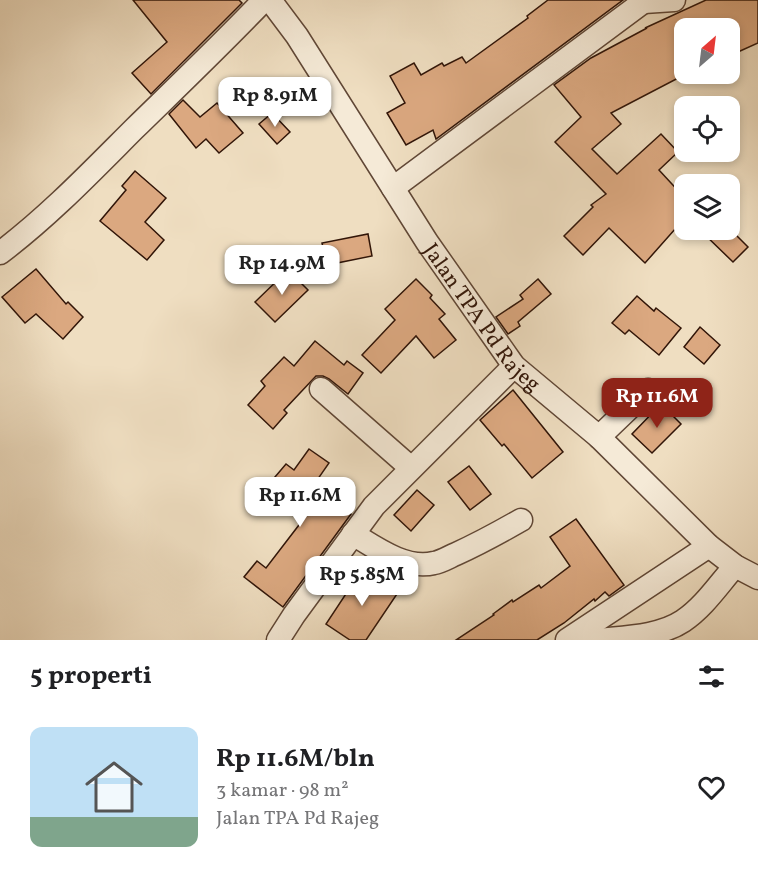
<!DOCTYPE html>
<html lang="id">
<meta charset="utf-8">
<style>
:root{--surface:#fff;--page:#f6f6f6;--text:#202124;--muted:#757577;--accent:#8f2418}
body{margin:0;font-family:Vollkorn,serif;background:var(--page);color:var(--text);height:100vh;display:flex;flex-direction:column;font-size:22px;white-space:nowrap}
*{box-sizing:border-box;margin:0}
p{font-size:20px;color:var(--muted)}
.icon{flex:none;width:33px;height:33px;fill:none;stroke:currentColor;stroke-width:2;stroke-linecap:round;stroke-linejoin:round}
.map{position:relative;height:640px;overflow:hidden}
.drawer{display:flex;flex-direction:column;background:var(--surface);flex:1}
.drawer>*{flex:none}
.needle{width:39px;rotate:28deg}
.tools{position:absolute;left:674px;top:18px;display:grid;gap:12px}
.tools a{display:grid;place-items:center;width:66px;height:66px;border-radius:12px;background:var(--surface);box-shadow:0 3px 9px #0003;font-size:30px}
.price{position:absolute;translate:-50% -51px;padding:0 14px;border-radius:12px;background:#fff;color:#222;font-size:20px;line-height:39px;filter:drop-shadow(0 2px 3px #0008)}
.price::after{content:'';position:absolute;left:50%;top:36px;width:18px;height:14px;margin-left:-9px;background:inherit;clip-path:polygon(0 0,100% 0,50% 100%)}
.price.active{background:var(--accent);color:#fff}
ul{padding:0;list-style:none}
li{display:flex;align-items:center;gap:18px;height:150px;padding:0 30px}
li span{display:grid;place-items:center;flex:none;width:168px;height:120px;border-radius:12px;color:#555}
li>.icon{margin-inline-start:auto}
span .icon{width:72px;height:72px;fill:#fffc;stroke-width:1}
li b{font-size:26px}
h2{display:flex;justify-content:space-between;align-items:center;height:72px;padding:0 30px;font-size:26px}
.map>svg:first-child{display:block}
.building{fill:#dba880;stroke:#311508;stroke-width:1.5}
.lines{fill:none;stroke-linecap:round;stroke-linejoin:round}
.minor-casing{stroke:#604736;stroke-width:25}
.minor{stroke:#f5ead7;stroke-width:22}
.labels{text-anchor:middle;stroke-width:5;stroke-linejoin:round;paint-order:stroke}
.street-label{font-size:22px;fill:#311508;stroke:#f5ead7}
</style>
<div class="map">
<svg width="758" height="640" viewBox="0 0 758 640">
<rect width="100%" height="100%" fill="#efdec1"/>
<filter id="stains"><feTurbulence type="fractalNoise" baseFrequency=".00333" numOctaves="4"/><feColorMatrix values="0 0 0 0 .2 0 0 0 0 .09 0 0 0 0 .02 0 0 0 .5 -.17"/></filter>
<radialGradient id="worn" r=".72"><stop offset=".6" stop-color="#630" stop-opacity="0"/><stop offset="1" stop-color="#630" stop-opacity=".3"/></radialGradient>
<g class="building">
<polygon points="133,0 239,0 242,3 151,94 132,73 167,42"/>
<polygon points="548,0 623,0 436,139 433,130 406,145 387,113 405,103 390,76 414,63 421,75 442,63 444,66 462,57 466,63 528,18 527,16"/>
<polygon points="706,0 758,0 758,43 729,56 729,28 684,28 684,75 611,113 621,124 592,149 617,174 661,134 678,152 659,170 684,197 684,219 645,263 609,228 583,255 564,236 593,207 591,205 606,194 555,142 581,117 554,85 591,58 647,28 645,28"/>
<polygon points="183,100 200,117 217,103 243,133 219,153 206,139 196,148 169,114"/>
<polygon points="272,113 290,132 277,144 259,124"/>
<polygon points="135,171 166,198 145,222 164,240 147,260 100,221 126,190 122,186"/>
<polygon points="700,230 731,230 748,247 733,262"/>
<polygon points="368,234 372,256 327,265 322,243"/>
<polygon points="36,269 66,304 68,302 83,317 63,339 36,314 25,323 2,297"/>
<polygon points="288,270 308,290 275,322 255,302"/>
<polygon points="416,279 432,295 430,298 445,314 439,319 456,340 434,358 416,336 381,373 362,355 395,320 385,309"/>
<polygon points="538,279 551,294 518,322 520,326 508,334 496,317 523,299 520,295"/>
<polygon points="637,296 654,311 656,308 681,328 659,355 629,330 625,334 612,323"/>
<polygon points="700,327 720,345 704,364 684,347"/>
<polygon points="315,341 344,365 347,361 363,373 348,394 329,379 323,376 316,376 284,410 287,413 273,429 248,405 265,386 261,381 284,357 294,366"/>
<polygon points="513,390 563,452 532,478 504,444 502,446 480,420"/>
<polygon points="661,404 681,424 652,453 632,434"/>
<polygon points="309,449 329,463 315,483 351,514 283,607 244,577 257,561 266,568 302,521 264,490 286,464 294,470"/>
<polygon points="469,466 491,494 470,510 448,482"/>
<polygon points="417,490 434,505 411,531 394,515"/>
<polygon points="576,519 624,585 609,596 605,592 595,601 594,599 564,623 537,640 456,640 494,615 493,614 512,600 513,602 539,585 541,588 570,566 550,537"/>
<polygon points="363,568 399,591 366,640 350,640 326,624"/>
</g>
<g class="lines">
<defs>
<g id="minor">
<path id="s1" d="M 270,0 L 297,36 L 427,242 L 514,366 L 599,437 L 709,546 L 735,566 L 758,578"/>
<polyline points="644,2 674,0"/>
<polyline points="393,188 646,0"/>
<path d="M 0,253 C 49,216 91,172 134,129 C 178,86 222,44 264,0"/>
<polyline points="321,389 411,468"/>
<polyline points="599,437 648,390"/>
<path d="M 353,534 C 376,548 406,570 434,563 C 441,562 449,557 456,554 C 478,544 500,532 521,520"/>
<polyline points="278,640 294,615 374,506 514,366"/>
<polyline points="567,640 709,546"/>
<path d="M 596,640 C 624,637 659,637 683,621 C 704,607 719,584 735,566"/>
</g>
</defs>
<use href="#minor" class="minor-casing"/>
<use href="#minor" class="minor"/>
</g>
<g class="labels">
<g class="street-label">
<text dy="8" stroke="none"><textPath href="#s1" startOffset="382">Jalan TPA Pd Rajeg</textPath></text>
</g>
</g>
<rect width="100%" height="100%" filter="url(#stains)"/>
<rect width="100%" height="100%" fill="url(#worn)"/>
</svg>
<div class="tools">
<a><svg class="needle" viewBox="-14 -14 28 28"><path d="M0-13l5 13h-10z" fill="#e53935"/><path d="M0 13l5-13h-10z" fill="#757577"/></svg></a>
<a><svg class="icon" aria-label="locate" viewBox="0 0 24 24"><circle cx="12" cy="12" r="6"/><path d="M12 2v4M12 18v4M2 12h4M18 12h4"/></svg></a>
<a><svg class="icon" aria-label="layers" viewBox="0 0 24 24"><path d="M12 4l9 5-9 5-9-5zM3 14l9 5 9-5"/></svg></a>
</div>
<b class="price" style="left:275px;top:128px">Rp 8.91M</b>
<b class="price" style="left:282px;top:296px">Rp 14.9M</b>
<b class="price active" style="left:657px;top:429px">Rp 11.6M</b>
<b class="price" style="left:300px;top:528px">Rp 11.6M</b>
<b class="price" style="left:362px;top:607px">Rp 5.85M</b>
</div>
<section class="drawer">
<h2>5 properti<svg class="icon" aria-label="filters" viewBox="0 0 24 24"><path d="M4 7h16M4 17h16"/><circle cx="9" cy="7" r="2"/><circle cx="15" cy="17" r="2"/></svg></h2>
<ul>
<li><span style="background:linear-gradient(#bfe0f5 75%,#7fa58c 0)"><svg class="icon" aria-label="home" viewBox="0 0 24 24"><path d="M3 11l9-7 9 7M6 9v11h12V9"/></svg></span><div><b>Rp 11.6M/bln</b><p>3 kamar · 98 m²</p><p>Jalan TPA Pd Rajeg</p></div><svg class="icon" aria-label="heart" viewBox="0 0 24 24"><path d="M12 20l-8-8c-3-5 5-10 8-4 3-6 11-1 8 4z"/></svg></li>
</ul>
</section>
